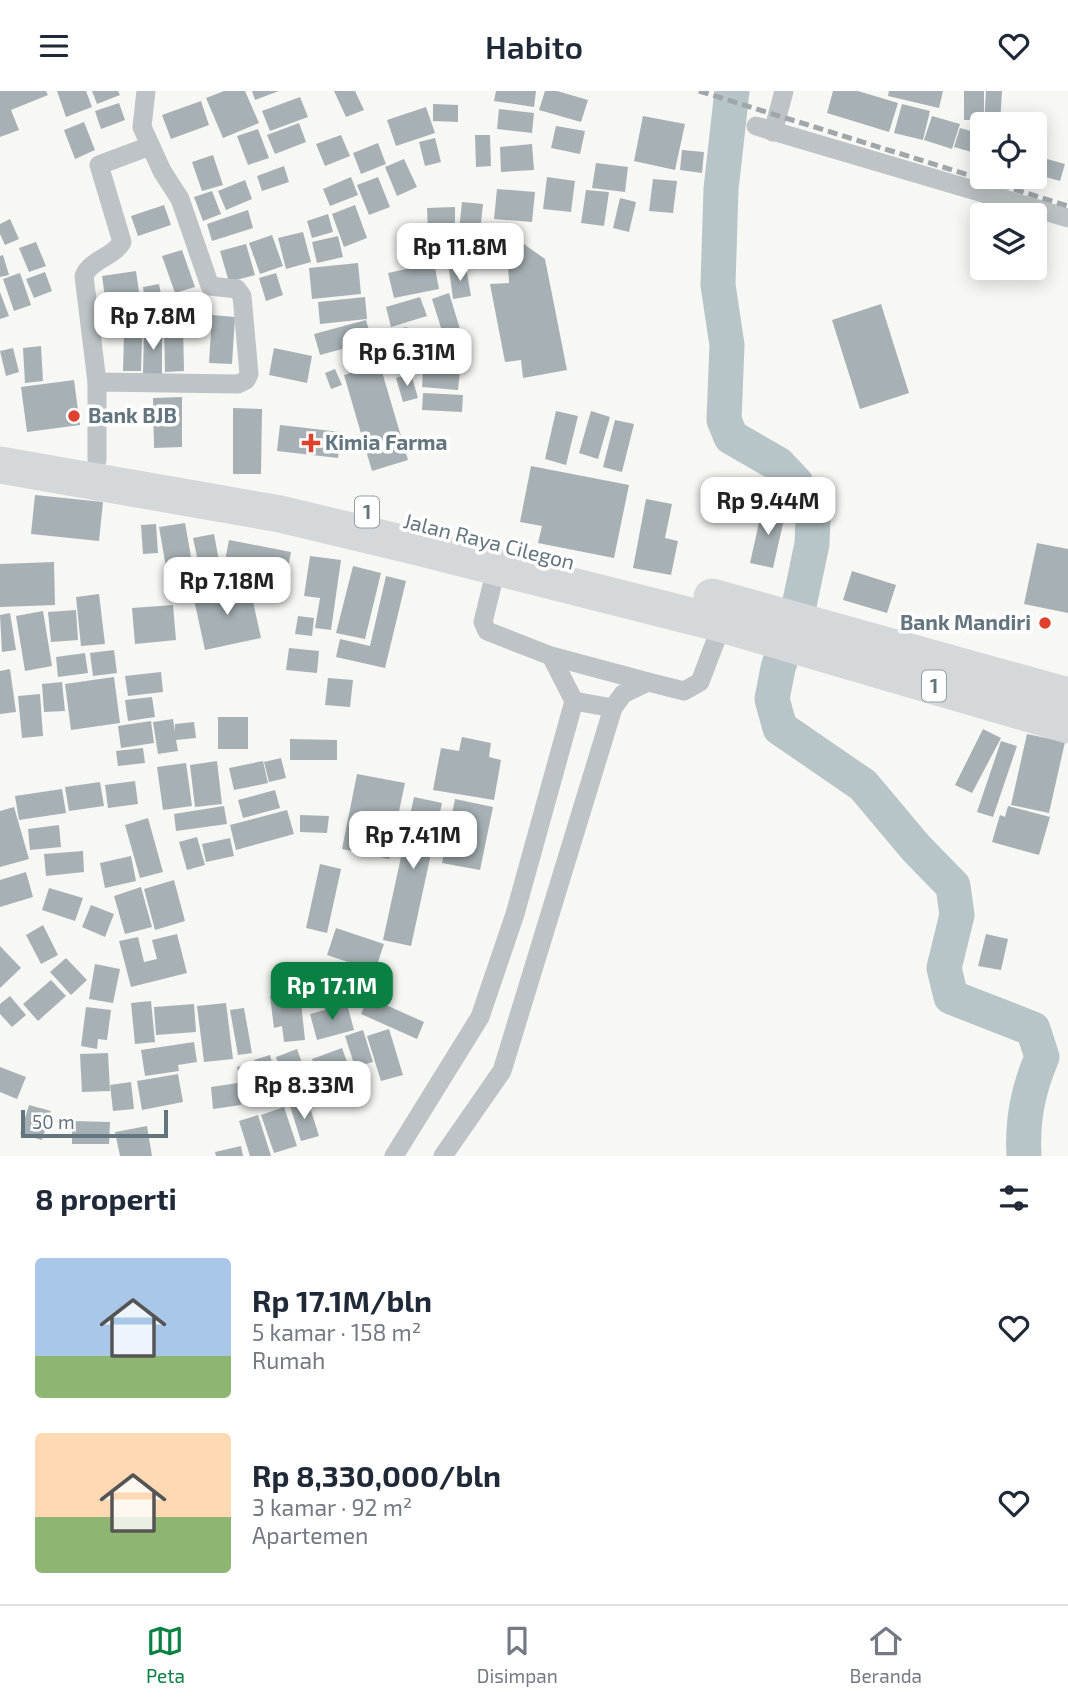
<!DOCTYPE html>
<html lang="id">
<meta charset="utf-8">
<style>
:root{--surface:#fff;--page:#f6f6f7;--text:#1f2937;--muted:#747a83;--line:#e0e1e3;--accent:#0b8043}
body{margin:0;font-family:"Exo 2",sans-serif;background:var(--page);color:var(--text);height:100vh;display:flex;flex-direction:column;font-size:26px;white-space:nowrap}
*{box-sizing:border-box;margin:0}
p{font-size:23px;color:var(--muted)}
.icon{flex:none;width:38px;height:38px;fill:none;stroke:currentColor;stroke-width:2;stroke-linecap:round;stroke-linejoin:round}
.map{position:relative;height:1065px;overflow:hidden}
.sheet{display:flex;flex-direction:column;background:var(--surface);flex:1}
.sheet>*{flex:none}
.controls{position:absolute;left:970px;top:21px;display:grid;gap:14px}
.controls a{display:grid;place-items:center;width:77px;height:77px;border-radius:7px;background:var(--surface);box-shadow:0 4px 18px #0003;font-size:35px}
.scale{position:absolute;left:21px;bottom:18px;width:147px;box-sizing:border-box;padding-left:7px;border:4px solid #63757e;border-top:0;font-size:19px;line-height:24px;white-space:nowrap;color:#63757e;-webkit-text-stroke:5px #fff;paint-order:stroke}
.price{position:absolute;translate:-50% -60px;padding:0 16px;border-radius:14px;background:#fff;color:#222;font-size:23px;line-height:46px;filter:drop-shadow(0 2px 4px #0008)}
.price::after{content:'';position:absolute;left:50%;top:42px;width:21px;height:16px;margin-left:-10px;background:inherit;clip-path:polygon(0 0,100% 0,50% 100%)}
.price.on{background:var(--accent);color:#fff}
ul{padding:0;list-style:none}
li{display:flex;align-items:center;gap:21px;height:175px;padding:0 35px}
li span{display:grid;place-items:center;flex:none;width:196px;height:140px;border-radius:7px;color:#555}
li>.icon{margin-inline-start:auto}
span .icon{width:84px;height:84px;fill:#fffc;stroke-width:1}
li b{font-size:30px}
h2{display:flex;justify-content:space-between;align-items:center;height:84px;padding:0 35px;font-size:30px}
header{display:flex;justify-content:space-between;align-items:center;height:91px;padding:0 35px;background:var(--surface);font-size:32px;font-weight:600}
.menu{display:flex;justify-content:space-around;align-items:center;height:98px;border-top:2px solid var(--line);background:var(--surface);font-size:19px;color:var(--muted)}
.menu a{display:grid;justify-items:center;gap:4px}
.menu .on{color:var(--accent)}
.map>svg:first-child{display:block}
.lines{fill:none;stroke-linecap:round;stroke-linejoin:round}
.river{stroke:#b7c5c8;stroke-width:35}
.building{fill:#a7b1b5}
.street{stroke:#bdc3c6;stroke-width:19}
.highway{stroke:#d4d8db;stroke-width:37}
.rail{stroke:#9fa7ab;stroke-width:5;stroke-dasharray:10 5;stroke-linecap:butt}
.poi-dot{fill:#de422d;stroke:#fff;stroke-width:2.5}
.labels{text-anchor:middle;stroke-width:7;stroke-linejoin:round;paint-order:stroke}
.shield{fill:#fff;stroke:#929ea5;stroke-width:2}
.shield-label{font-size:19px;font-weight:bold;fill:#63757e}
.poi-label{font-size:21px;font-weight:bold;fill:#63757e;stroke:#fff;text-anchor:start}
.street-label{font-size:21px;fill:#63757e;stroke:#fff}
</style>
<header><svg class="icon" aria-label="menu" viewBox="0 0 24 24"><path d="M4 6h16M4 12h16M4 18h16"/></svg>Habito<svg class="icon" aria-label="heart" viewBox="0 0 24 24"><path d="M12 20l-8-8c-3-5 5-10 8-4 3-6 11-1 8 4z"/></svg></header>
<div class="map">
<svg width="1068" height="1065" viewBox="0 0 1068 1065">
<rect width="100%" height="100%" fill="#f7f7f4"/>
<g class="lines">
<path class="river" d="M 732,0 L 721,98 L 718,194 L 727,254 L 724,329 L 731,346 L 778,373 L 796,392 L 813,426 L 812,453 L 800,510 L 778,577 L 772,608 L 780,637 L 863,694 L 916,757 L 953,795 L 957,824 L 944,877 L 951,906 L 1033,938 L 1042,966 C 1028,999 1022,1029 1024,1065"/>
</g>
<g class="building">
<polygon points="0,0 46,0 48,4 11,19 19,39 0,46"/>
<polygon points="57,0 86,0 92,16 66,26"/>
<polygon points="92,0 118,0 120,4 97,13"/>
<polygon points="224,0 245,0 259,32 223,47 206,7"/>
<polygon points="252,0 279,0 255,9"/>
<polygon points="334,0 355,0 364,19 346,26"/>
<polygon points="496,0 536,0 534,16 494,10"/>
<polygon points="545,0 557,0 588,9 581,31 539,19"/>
<polygon points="833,0 858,0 898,12 889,41 827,22"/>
<polygon points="889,0 943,0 939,17 888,5"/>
<rect x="964" y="0" width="20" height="29"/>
<polygon points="986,0 1002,0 1000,33 984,33"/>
<polygon points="300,6 308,26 270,40 262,20"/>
<polygon points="201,10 209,34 171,48 162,24"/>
<polygon points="119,12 125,29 101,38 95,20"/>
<polygon points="433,13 458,14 458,31 433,30"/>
<polygon points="902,13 930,20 923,49 894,42"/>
<polygon points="426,16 435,42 396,55 387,29"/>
<polygon points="499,18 534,22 532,42 497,38"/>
<polygon points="643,25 685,33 675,79 634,70"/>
<polygon points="932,25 960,33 952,58 924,49"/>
<polygon points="84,31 95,59 75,68 64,39"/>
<polygon points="299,32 306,51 275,63 267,44"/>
<polygon points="556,35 585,40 580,63 551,57"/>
<polygon points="960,37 982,43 982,64 954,56"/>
<polygon points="258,38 269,67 248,74 237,45"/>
<polygon points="341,44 350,65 325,75 316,53"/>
<polygon points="475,44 490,44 491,75 476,76"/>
<polygon points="435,47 441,71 425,75 419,51"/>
<polygon points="378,52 386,73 361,83 353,62"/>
<polygon points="532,53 534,79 501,81 500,56"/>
<polygon points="682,59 704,61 702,82 680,79"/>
<polygon points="1034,62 1045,64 1039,84 1034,83"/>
<polygon points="213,64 223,94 202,100 192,71"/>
<polygon points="404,68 417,96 397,105 385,76"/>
<polygon points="1047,68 1065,73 1060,90 1042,85"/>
<polygon points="596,72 628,76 625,101 592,97"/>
<polygon points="284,75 289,91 262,100 257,85"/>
<polygon points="351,86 358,104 330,115 323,98"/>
<polygon points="378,86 390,116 369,124 357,94"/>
<polygon points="547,86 575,90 571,121 543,118"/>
<polygon points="653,88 677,90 673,122 649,120"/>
<polygon points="245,89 252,108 226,119 218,100"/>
<polygon points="497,98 535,101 532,131 494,128"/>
<polygon points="586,99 609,101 604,135 581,132"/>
<polygon points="212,100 221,123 203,130 194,106"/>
<polygon points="620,107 636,111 629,141 613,137"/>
<polygon points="462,111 483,113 480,141 459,139"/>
<polygon points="164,114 171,134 138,145 131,125"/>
<polygon points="355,114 367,147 344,156 332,123"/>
<polygon points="455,116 455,140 428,141 427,117"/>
<polygon points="248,119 253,137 212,150 207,133"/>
<polygon points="328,123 333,141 312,147 307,130"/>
<polygon points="10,128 19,148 5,154 0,143 0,133"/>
<polygon points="303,141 311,171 286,178 278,147"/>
<polygon points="272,144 283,175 260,183 249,152"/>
<polygon points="338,145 343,166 317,172 312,151"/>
<polygon points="422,145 454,150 451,166 420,161"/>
<polygon points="459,146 485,150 482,170 456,165"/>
<polygon points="36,151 46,175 29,181 19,157"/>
<polygon points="521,151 545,168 567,279 523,287 521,269 505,271 490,193 509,192 507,155"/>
<polygon points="246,153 255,184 229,191 220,160"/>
<polygon points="182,159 195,196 175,202 162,165"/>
<polygon points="3,164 9,184 0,186 0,165"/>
<polygon points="358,172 361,203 312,208 309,177"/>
<polygon points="434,172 439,198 394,207 388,182"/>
<polygon points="466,176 471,205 453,208 449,178"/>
<polygon points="136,180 142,222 108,227 102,185"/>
<polygon points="45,181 52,200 34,207 26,188"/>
<polygon points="20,182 31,214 14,220 3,188"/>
<polygon points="276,182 283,204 266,210 259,187"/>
<polygon points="159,193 163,213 146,216 143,196"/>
<polygon points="0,201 9,225 0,228"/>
<polygon points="449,202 464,251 447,256 432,208"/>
<polygon points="365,206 367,228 320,233 318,211"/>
<polygon points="420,206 427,225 391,236 386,216"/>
<polygon points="881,213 909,302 860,318 832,229"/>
<polygon points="212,224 235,226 232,273 209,272"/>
<polygon points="366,229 372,250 320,264 314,243"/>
<polygon points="164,234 183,234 184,280 165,281"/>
<polygon points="407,236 414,268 394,273 387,240"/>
<polygon points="144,238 162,238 162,285 143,284"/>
<polygon points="124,245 142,245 141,280 123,280"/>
<polygon points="41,255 43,290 25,292 23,257"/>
<polygon points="13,257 19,281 6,285 0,260"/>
<polygon points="274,257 312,265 307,292 269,284"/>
<polygon points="380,274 408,369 372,380 344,284"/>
<polygon points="423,277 460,280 458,299 422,296"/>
<polygon points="335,278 342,294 331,298 325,282"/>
<polygon points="411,283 418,307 403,311 396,287"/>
<polygon points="74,289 80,334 27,341 21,296"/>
<polygon points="423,302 463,304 462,321 422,319"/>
<polygon points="182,306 182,356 154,357 153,307"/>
<polygon points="233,317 262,318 261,383 233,383"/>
<polygon points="556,320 578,325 566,374 545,368"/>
<polygon points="591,320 610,326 598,368 579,362"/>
<polygon points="615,329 634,333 622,381 603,376"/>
<polygon points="280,334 341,341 338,367 277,360"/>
<polygon points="531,375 629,394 614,467 538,452 542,435 520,431"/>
<polygon points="35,404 103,411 99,450 31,443"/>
<polygon points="646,408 672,413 665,447 678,450 671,484 633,477"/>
<polygon points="763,414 786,419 773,477 750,472"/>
<polygon points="185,432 193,477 167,482 159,436"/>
<polygon points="156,433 158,462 143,463 141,434"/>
<polygon points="214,443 223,491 171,502 168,487 200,480 193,447"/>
<polygon points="229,449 291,461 283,502 264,499 267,483 224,475"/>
<polygon points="1037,452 1068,458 1068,522 1024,513"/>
<polygon points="310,465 341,469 331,539 315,537 320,507 304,505"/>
<polygon points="54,471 55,514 0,516 0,473"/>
<polygon points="353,475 381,482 365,548 336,542"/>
<polygon points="852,480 896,494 887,522 843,509"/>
<polygon points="386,485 406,490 385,577 336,566 340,548 370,555"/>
<polygon points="249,492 261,547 205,559 193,504"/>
<polygon points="99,503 105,553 81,555 76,506"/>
<polygon points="173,514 176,549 135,553 132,517"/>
<polygon points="76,519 78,549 51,551 48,521"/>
<polygon points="43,520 52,575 25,580 16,525"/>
<polygon points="10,522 16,559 2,561 0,524"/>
<polygon points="298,525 314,527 312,545 295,543"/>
<polygon points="289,557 319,560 317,582 286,579"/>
<polygon points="114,559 117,582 93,585 90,562"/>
<polygon points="85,562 88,582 58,586 56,566"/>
<polygon points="10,578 16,621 0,623 0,580"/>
<polygon points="161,581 163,601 128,605 125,585"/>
<polygon points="114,586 120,632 71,639 65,593"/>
<polygon points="328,587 353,589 350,616 325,614"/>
<polygon points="62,591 65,620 44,621 42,593"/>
<polygon points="40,603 43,645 22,647 18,605"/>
<polygon points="152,606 155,626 128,630 125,609"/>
<rect x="218" y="626" width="30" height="32"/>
<polygon points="173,628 175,641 175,633 194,631 196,647 176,649 178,660 158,663 153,631"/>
<polygon points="151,630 154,652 121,657 118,635"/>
<polygon points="983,638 1001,647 972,702 955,694"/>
<polygon points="1027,643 1065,651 1049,722 1011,714"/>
<polygon points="462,646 491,652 489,666 501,669 494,709 433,699 441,657 459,660"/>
<polygon points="290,648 337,649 337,669 290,669"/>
<polygon points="1001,650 1017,655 993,726 977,721"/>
<polygon points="143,657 145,672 118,675 116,660"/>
<polygon points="281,667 286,687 269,691 264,671"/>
<polygon points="217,670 222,713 195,716 190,674"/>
<polygon points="263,670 268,692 234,699 229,677"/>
<polygon points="186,672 192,715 163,719 157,676"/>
<polygon points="357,683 405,692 389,768 342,758"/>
<polygon points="135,690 138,713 108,717 105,694"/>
<polygon points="100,691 104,715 69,720 65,696"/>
<polygon points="62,698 66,722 19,729 15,705"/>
<polygon points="275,699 280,717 243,727 238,709"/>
<polygon points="414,706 442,712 411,855 383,849"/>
<polygon points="455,708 493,716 480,779 442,772"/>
<polygon points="224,715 227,733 176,740 174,723"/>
<polygon points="1008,715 1050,726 1039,764 992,751 1000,724 1005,726"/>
<polygon points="14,716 29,768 0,776 0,720"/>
<polygon points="287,719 294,743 236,759 230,734"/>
<polygon points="300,724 329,725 327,742 300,741"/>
<polygon points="148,727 163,781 140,787 125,734"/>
<polygon points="59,734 61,756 30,759 28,738"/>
<polygon points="197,746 205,774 187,779 179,751"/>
<polygon points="230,747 234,765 206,771 202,753"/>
<polygon points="83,760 84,781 46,785 44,763"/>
<polygon points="131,765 136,790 105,797 100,772"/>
<polygon points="320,773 341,778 327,842 306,837"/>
<polygon points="26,781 33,806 0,816 0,789"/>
<polygon points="174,789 185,830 155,839 144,798"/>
<polygon points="141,796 152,836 125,843 114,805"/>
<polygon points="49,797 83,807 75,830 42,819"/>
<polygon points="91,814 114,823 105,846 82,836"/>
<polygon points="43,834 58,864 41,873 26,844"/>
<polygon points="336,837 384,853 375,880 327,864"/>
<polygon points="177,843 187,882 131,896 119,850 138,846 144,871 157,868 152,849"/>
<polygon points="986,843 1008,848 1001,879 978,875"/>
<polygon points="0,855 21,877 0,897"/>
<polygon points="66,867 87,889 71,904 50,881"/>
<polygon points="95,873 120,878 113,912 89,908"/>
<polygon points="51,889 66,905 38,930 23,913"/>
<polygon points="300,902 305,949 284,951 282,935 274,937 270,905"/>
<polygon points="10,905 26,924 12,936 0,923 0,913"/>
<polygon points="368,906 424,931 417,948 361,923"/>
<polygon points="151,910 155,951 135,953 131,912"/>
<polygon points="226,912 233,968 204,971 197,915"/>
<polygon points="194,913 196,941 156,944 154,916"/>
<polygon points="347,913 354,939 317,949 310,923"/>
<polygon points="86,916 111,919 107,949 98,948 97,958 81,955"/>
<polygon points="244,917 252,962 238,964 230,919"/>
<polygon points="389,938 403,984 381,990 367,945"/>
<polygon points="363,939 373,971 355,976 345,945"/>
<polygon points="194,951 197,971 178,974 179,980 145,985 141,959"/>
<polygon points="342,957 354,990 325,1001 312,968"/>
<polygon points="297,958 311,997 289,1004 276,966"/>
<polygon points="108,962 110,1000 82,1001 80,963"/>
<polygon points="270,964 280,1002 264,1006 254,969"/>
<polygon points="253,972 263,1007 246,1011 237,976"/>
<polygon points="0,976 26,986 17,1008 0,1001"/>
<polygon points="178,983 183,1011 142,1019 137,990"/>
<polygon points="131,991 134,1018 113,1020 110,994"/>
<polygon points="238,992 241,1014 213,1018 211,996"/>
<polygon points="308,1010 319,1045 301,1050 290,1015"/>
<polygon points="29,1014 51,1020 42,1049 20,1043"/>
<polygon points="284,1016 297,1055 274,1062 261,1024"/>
<polygon points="258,1024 271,1065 250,1065 239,1030"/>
<polygon points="72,1030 110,1031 109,1053 72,1053"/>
<polygon points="147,1035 152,1065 120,1065 115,1041"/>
<polygon points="241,1055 243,1065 216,1065 215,1061"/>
</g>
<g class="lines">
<g class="street">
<polyline points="756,35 1068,127"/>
<polyline points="773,41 784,0"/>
<path d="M 97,291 L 84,185 C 91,168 114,166 122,151 L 99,74 L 150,55"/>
<polyline points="97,369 97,291 238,293 246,289 249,283 242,205 237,198 210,195 180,108 162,80 142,36 146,0"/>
<polyline points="551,565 648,591"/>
<polyline points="574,610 613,617"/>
<polyline points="394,1065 480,926 515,823 574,610 551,565 487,540 483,531 496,478"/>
<polyline points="443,1065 502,980 613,617 623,603 648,591 684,600 700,591 722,533"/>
</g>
<g class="highway">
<polyline points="0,374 280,423 418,456 722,533 1068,634"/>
<polyline points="712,506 1068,605"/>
</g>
<polyline class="rail" points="699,0 1068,115"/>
</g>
<g class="poi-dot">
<circle cx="74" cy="325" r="7"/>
<path d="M307.5 341.5h7v7h7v7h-7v7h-7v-7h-7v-7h7z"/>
<circle cx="1045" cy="532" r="7"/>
</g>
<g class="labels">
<g class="shield">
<rect x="355" y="405.5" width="24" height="31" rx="5"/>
<rect x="922" y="579.5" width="24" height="31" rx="5"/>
</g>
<g class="shield-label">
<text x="367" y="428">1</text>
<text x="934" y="602">1</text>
</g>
<g class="poi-label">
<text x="88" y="332">Bank BJB</text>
<text x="325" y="359">Kimia Farma</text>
<text x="1031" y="539" text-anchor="end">Bank Mandiri</text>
</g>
<g class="street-label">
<text transform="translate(489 451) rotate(14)" y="7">Jalan Raya Cilegon</text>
</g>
</g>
</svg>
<div class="controls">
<a><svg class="icon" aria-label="locate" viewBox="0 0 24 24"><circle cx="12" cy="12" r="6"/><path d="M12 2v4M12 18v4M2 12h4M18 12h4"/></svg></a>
<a><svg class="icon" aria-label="layers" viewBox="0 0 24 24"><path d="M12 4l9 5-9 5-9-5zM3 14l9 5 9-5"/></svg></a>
</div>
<div class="scale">50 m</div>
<b class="price" style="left:460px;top:192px">Rp 11.8M</b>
<b class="price" style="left:153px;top:261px">Rp 7.8M</b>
<b class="price" style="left:407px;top:297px">Rp 6.31M</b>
<b class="price" style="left:768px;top:446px">Rp 9.44M</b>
<b class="price" style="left:227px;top:526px">Rp 7.18M</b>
<b class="price" style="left:413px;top:780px">Rp 7.41M</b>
<b class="price on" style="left:332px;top:931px">Rp 17.1M</b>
<b class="price" style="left:304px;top:1030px">Rp 8.33M</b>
</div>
<section class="sheet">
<h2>8 properti<svg class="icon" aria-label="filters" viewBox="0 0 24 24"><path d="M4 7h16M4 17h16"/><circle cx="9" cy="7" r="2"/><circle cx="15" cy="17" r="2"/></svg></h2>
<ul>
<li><span style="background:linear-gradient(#a9c7e8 70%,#8fb573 0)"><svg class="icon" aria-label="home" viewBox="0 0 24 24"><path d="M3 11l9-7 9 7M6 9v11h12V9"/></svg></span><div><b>Rp 17.1M/bln</b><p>5 kamar · 158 m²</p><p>Rumah</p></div><svg class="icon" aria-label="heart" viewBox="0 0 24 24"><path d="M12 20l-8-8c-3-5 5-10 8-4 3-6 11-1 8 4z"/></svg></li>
<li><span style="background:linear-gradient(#ffd9b3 60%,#8fb573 0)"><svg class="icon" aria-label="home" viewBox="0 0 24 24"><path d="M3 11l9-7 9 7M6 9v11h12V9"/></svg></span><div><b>Rp 8,330,000/bln</b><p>3 kamar · 92 m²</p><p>Apartemen</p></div><svg class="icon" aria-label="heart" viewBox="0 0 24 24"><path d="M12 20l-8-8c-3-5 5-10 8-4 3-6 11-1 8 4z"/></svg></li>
</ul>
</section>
<nav class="menu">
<a class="on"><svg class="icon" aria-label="map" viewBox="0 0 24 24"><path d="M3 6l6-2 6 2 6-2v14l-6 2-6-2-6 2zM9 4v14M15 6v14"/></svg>Peta</a>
<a><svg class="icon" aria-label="saved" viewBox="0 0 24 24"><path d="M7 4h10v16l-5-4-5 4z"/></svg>Disimpan</a>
<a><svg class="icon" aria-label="home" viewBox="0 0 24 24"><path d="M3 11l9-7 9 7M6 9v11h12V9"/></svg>Beranda</a>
</nav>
